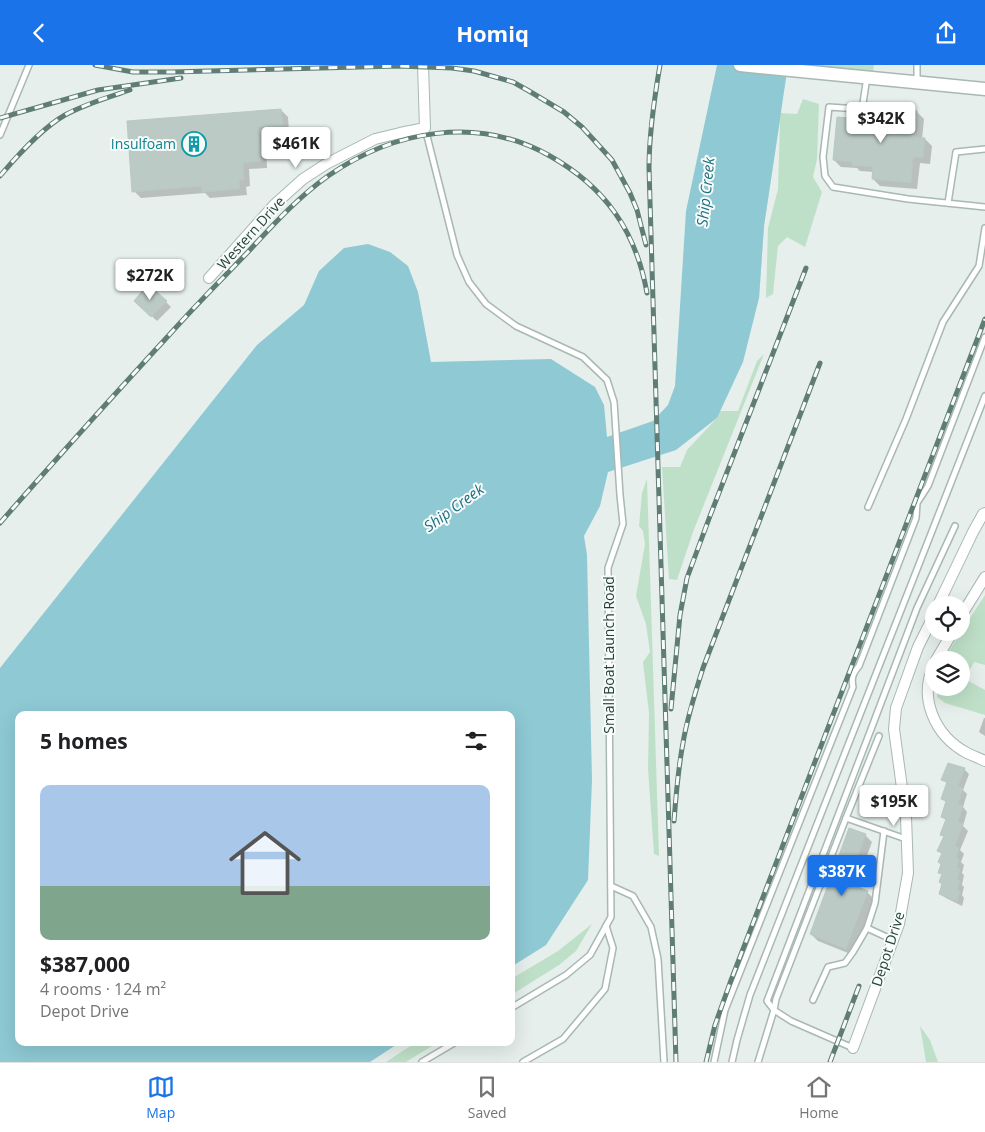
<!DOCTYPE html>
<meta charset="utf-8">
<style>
:root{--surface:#fff;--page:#f6f6f6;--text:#202124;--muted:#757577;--line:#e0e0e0;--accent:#1a73e8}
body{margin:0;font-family:"Open Sans",sans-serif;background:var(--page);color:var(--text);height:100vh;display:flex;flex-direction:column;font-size:19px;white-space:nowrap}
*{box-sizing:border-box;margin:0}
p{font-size:16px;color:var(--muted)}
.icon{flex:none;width:28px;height:28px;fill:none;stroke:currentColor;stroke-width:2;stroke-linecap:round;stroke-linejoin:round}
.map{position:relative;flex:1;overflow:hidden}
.sheet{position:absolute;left:15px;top:646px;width:500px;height:335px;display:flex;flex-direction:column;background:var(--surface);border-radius:10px;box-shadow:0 5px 20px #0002}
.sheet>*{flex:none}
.fabs{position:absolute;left:925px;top:531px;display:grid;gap:10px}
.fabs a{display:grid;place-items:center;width:45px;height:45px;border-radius:50%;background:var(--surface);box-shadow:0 5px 20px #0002;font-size:25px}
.price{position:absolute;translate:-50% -42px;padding:0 11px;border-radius:5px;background:#fff;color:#222;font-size:16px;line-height:32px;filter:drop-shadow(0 1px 2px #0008)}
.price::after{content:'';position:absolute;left:50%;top:30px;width:15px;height:11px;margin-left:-8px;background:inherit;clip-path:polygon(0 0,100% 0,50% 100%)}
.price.active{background:var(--accent);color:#fff}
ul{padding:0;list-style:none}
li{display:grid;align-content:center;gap:10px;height:265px;padding:0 25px}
li span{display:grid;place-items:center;height:155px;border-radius:10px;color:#555}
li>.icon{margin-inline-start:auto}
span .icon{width:90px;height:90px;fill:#fffc;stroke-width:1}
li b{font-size:21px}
h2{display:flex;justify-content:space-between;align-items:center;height:60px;padding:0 25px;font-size:21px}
header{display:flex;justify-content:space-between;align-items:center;height:65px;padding:0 25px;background:var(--accent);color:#fff;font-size:22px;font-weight:700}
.tabs{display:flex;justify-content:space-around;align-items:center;height:70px;border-top:1px solid var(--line);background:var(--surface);font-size:14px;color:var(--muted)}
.tabs a{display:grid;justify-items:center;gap:2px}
.tabs .active{color:var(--accent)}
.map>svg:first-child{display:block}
.green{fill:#bfe0c8}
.water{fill:#8ec9d4}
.shadow{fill:#0003}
.building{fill:#bbcac4;stroke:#b8c9c2}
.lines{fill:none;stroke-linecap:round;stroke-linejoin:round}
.service-casing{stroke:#a8b8b2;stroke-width:8}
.minor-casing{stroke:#a8b8b2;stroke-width:12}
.tertiary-casing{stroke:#a8b8b2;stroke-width:15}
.service{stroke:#fff;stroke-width:5}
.minor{stroke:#fff;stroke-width:10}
.tertiary{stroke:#fff;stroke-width:12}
.rail-casing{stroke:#5f7d75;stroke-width:5}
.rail{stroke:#f7fbf9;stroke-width:3;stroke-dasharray:9;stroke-linecap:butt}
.labels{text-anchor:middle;stroke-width:4;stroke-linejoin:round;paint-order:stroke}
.culture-label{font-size:14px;fill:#0d838f;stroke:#f7fbf9;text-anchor:end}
.street-label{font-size:14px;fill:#24423a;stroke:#f7fbf9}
.water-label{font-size:15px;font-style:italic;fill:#1c6f80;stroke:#f7fbf9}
</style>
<header><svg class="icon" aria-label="back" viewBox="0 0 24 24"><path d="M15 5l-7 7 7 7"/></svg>Homiq<svg class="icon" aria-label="share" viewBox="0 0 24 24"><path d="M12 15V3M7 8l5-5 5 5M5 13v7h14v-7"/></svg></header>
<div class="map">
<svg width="985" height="997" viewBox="0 0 985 997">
<rect width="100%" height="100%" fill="#e6efeb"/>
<g class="green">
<polygon points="813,0 874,0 873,6 814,1"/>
<polygon points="803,34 819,39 817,94 813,112 822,127 805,182 787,172 778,181 773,229 766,233 768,163 778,124 780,56 764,161 759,233 746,59 781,48 797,49"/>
<polygon points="764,289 693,467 677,515 669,514 662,402 680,402 687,385 717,353 720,346 738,346 757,296"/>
<polygon points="647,414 659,791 654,789 648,704 649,648 643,597 650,587 646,559 636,531 645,479 643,466 639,461 642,428"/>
<polygon points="985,530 985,600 974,597 965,614 985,625 985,650 945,638 937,632 938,623 961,622 961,595 943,595"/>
<polygon points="592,859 576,886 559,900 511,930 511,914 558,886"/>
<polygon points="920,961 930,975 938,997 926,997"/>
<polygon points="415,978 437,978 406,997 386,997"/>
</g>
<polygon class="water" points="717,0 788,0 764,161 759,233 743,297 717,353 676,385 608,407 600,441 584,471 587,490 592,715 588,815 546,880 511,902 511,650 19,650 19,978 399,978 370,997 0,997 0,603 257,280 304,240 319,206 344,183 368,179 390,187 408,201 418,227 431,297 551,294 595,322 604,340 607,372 653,356 668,340 675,321 686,146"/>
<g class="shadow">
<polygon points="281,45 288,52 289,67 265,69 267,103 249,104 250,121 246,122 247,130 210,133 205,128 141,133 134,126"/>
<polygon points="917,47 924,54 922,74 925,74 932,81 930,99 920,98 917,124 880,121 873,114 874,107 860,106 857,103 841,102 834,95 879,57"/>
<polygon points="136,236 166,237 171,242 157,256"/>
<polygon points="984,653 985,653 985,671 979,667"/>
<polygon points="964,704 969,709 963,725 967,729 963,742 967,747 963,761 968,766 960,785 964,789 961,797 964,800 962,808 964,810 962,820 964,822 962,830 964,833 962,841 946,833 940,828 943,820 943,810 940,807 942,789 939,786 945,773 942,770 946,755 942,751 947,738 942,733 948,719 943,715"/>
<polygon points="865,770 872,777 855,823 867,827 874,834 853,890 818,876 811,869"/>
</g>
<g class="building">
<polygon points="879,42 917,46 915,72 925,73 923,93 913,92 911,118 872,114 873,102 852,100 852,97 833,95 837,52 878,55"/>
<polygon points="281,44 283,60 258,62 261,96 243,98 244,115 239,115 240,124 202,127 201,121 132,127 127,56"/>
<polygon points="148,219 167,236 151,252 134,236"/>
<polygon points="948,698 965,703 958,721 963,723 958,739 963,741 958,757 963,759 955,781 959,783 956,792 959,794 957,803 960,804 957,815 960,816 957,825 960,826 957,837 939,829 942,819 939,817 942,809 938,808 941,799 938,797 942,788 937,786 944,771 940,770 946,754 941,752 946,736 941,734 947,717 941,715"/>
<polygon points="849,763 866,769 848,818 868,826 846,884 810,869"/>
</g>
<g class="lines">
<defs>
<g id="service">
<polyline points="917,0 917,16"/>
<polyline points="867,12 863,38 859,44 829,42 823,92 825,111 833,122 908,134 985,142"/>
<polyline points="425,63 457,190 469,217 486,239 516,261 583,292 607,315 614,337 620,430 623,459 608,503 611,852 590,890 566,910 511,943"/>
<polyline points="0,70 29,0"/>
<polyline points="948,138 956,87 985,84"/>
<polyline points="868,442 906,354 943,257 979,201 985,163"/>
<polyline points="846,753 879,671"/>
<polyline points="884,766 875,838 867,863 893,875"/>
<polyline points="611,821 633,831 651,862 658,894 664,997"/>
<polyline points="813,935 828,902 845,898 853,887 867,863"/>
<polyline points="853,983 791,956 774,945 776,934 846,753 906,774"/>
<polyline points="422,997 454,978"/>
<polyline points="523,997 563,974 605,924 613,883 606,861"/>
<path d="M 714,997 L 725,945 L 853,622 C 851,613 853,608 859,601 L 916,453 L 917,438 L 928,421 L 985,272"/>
<polyline points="732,997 737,975 750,930 985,331"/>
<polyline points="758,997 774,945 767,936 873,659 917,543 955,461"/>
</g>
<g id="minor">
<polyline points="209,213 274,140 303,114 326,99 375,74 400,68 425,63 423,0"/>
<polyline points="938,540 973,467 983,449 985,448"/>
<polyline points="961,551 985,512"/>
<polyline points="936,595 952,568"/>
<path d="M 934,600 C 918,633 935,671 967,688 C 973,691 979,693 985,696"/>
<polyline points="853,983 899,859 908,808 906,752 894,664 896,643 918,582 934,550"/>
</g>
<polyline id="tertiary" points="740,0 985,24"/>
</defs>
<use href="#service" class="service-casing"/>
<use href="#minor" class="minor-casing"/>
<use href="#tertiary" class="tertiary-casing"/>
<use href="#service" class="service"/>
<use href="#minor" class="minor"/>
<use href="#tertiary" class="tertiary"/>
<defs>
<g id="rail">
<polyline points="95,0 133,7 172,7 398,1 452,3 474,6 513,17 529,26 564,47 582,62 612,95 630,128 637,145 646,180"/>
<path d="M 660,0 C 654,35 649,68 649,103 L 676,997"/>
<polyline points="0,53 98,25 181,13"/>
<path d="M 0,111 C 17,91 42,63 65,50 C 85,39 109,32 130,25"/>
<path d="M 0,458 C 56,394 113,331 170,269 C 195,241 221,215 247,188 C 272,161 297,133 328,111 C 394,65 478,50 550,91 C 605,122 636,166 647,228"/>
<polyline points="671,644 680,550 687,513 710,451 806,203"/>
<path d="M 674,756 C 676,730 678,704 683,678 C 687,653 695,628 703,603 L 820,298"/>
<polyline points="706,997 715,960 730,918 985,254"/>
<polyline points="830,997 859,921"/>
</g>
</defs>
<use href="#rail" class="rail-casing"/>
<use href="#rail" class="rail"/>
</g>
<defs>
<symbol id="building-ring" viewBox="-11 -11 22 22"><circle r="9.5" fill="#f7fbf9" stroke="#0f9aa8" stroke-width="1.5"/><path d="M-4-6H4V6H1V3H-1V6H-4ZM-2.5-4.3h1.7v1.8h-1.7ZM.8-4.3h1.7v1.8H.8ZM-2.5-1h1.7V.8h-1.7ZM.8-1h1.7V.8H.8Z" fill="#0f9aa8"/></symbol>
</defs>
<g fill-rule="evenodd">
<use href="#building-ring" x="180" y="65" width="28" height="28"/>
</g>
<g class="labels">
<g class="culture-label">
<text x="176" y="84">Insulfoam</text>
</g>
<g class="street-label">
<text transform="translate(251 168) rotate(-48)" y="5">Western Drive</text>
<text transform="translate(609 590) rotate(-90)" y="5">Small Boat Launch Road</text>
<text transform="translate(888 884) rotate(-72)" y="5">Depot Drive</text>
</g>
<g class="water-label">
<text transform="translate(706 127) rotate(-84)" y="5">Ship Creek</text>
<text transform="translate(454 443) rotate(-36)" y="5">Ship Creek</text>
</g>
</g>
</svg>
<div class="fabs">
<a><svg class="icon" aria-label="locate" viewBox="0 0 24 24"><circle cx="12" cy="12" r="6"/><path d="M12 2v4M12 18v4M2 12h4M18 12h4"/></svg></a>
<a><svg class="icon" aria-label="layers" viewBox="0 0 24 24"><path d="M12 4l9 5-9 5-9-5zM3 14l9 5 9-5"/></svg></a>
</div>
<b class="price" style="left:881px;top:79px">$342K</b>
<b class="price" style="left:296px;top:104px">$461K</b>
<b class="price" style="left:150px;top:236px">$272K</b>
<b class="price" style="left:894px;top:762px">$195K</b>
<b class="price active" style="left:842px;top:832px">$387K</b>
<section class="sheet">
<h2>5 homes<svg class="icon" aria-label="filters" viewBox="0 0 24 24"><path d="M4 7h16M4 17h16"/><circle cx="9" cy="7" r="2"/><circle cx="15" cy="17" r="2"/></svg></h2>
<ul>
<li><span style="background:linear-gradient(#a9c7e8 65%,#7fa58c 0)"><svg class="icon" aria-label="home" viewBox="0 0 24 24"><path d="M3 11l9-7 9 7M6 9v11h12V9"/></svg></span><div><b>$387,000</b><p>4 rooms · 124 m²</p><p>Depot Drive</p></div></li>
</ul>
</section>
</div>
<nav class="tabs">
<a class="active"><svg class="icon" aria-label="map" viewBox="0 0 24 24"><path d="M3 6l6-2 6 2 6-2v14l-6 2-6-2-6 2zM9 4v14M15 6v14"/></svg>Map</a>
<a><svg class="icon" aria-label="saved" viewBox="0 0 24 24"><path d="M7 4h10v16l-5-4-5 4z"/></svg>Saved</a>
<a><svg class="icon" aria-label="home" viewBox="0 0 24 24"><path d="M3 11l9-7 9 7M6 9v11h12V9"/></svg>Home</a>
</nav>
